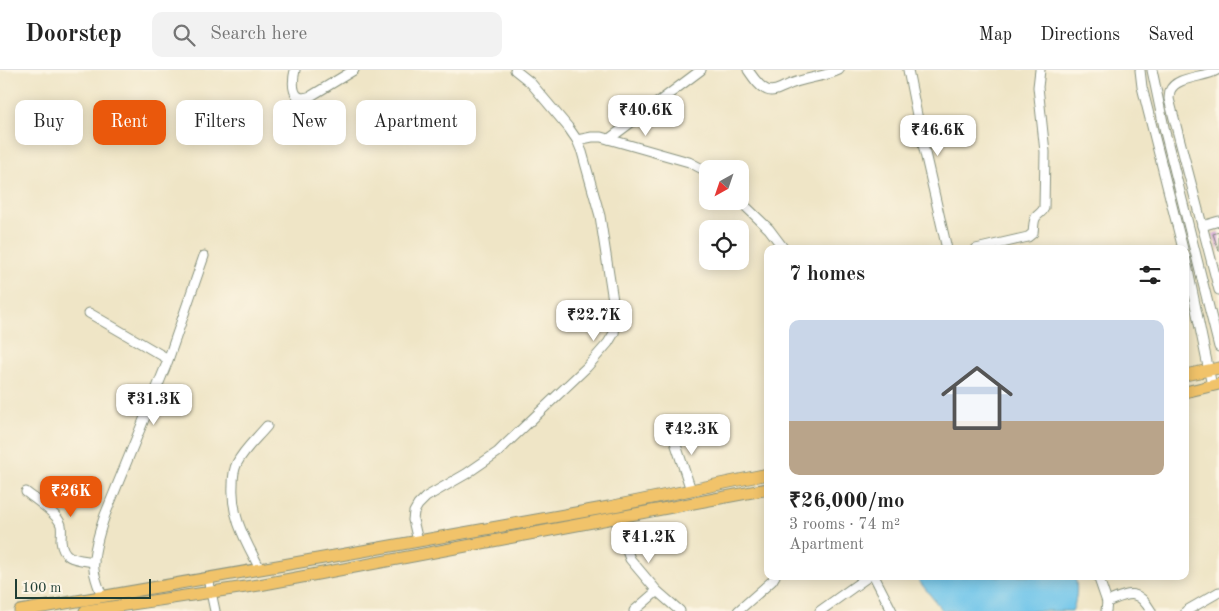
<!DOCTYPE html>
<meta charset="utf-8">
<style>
:root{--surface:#fff;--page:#f2f2f2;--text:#222;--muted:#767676;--line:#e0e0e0;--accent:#ea580c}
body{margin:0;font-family:"Old Standard TT",serif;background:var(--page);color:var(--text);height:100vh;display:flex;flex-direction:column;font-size:19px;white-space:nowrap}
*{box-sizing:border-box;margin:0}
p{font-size:16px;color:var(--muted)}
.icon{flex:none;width:28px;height:28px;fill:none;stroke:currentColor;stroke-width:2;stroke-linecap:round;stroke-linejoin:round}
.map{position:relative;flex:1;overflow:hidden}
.details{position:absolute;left:764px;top:175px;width:425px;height:335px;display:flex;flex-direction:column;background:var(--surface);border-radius:10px;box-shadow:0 2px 12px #0003}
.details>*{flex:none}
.hud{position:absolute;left:15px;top:30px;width:475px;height:45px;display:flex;gap:10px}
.needle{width:32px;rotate:220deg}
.buttons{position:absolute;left:699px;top:90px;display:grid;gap:10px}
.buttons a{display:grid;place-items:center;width:50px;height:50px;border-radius:10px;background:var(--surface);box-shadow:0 2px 12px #0003;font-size:25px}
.scale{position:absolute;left:15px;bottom:12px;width:136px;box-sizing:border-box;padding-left:5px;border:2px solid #1f3d34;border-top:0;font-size:14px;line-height:18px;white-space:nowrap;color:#1f3d34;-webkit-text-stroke:4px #fcf5e5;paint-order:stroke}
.price{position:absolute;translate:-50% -42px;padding:0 11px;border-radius:10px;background:#fff;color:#222;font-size:16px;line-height:32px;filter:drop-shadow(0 1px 2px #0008)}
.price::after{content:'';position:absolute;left:50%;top:30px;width:15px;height:11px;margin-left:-8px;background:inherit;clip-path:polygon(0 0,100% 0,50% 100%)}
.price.selected{background:var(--accent);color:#fff}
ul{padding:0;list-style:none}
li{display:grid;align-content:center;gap:10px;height:265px;padding:0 25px}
li span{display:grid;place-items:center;height:155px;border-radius:10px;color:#555}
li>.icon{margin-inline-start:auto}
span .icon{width:90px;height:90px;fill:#fffc;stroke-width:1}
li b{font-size:21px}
h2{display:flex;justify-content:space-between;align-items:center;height:60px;padding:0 25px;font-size:21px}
.pill{padding:0 18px;border-radius:10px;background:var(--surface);box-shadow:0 2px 12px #0003;font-size:18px;line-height:45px}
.pill.selected{background:var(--accent);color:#fff}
header{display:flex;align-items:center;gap:30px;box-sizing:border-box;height:70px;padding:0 25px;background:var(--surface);border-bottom:1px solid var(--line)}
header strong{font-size:24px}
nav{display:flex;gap:28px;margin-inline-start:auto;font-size:18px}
.search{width:350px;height:45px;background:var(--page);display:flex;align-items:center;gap:12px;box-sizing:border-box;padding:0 18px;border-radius:10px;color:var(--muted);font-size:19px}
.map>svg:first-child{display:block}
.water{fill:#6dc4ea;stroke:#46808f}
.building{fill:#cd9bd6}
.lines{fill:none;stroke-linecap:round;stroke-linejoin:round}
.minor-casing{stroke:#87917d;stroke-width:11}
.major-casing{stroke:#87917d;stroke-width:13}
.minor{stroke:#fff;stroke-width:9}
.major{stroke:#f1c36a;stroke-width:11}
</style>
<header>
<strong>Doorstep</strong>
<div class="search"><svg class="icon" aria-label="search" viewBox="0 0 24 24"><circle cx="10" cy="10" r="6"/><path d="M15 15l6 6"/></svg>Search here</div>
<nav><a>Map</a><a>Directions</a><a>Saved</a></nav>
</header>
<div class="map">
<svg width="1219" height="541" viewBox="0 0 1219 541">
<rect width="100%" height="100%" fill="#fcf5e5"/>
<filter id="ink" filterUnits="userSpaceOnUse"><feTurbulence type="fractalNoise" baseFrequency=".02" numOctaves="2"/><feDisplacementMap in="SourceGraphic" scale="10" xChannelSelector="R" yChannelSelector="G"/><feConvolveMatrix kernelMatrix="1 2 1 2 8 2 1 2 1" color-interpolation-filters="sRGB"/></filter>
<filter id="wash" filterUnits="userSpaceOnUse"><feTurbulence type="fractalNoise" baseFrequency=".0096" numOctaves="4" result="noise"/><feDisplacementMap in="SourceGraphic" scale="20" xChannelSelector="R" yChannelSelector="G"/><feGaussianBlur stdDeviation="1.12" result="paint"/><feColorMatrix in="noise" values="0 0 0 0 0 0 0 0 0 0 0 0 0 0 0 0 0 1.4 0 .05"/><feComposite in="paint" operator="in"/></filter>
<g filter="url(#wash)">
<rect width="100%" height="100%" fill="#efe5c6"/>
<path class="water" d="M 915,506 L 1074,506 C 1079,514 1076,534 1072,541 L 943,541 Z"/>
<g id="blocks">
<polygon class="building" points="1219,162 1219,181 1213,164"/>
</g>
</g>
<g filter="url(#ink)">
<use href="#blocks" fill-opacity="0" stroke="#87917d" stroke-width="1"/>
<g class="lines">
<defs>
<g id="minor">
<path d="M 295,0 C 292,13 291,34 311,26 L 354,0"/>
<path d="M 748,0 C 753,7 759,17 767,20 C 774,23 780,18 786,16 C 803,7 822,8 839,0"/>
<polyline points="908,0 922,70 947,179"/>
<polyline points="1140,0 1142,17 1183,179"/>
<polyline points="1152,0 1165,62 1219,277"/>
<path d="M 1217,0 C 1204,8 1176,6 1170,21 C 1170,21 1169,28 1169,29 L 1219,220"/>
<polyline points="609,69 701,0"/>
<polyline points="577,70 592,67 601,67 689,92 708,102"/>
<polyline points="740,131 769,159 784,179"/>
<polyline points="1202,156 1219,151"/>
<path d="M 976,179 L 1028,167 L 1033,163 C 1034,158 1033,151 1036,147 C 1039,143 1042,143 1044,138 L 1045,82 L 1038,17 L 1040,0"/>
<polyline points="1185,186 1212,316"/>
<polyline points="89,243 168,289"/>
<polyline points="671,360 691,420"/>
<path d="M 26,422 C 36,430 58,444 61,455 C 62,460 61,466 61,471 C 63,491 78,489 94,492"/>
<polyline points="615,448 630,489 657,521 680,541"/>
<polyline points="418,471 413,450 414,442 418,435 426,427 466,404 498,382 505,375 587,297 608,273 614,263 616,250 600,146 582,82 577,70 568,57 530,12 515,0"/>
<path d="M 260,499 C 246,471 231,448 233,415 C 233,408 234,399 237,393 C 244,379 257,368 267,356"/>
<polyline points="874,506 892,541"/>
<polyline points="1098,506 1107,532 1106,541"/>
<polyline points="208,508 215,541"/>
<path d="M 102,526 C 99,518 95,509 94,500 C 92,484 100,460 105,445 L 167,293 L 204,186"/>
<path d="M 1107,532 C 1128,524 1137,517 1151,541"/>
<polyline points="634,541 657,521"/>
<polyline points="738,541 772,511 775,506"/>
<polyline points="820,541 869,506"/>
<polyline points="1186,541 1219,522"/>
</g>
<g id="major">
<polyline points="1185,305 1219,298"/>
<polyline points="1185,322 1219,314"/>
<polyline points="20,541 329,487 609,437 768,404"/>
<polyline points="85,541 259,515 768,419"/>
</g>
</defs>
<use href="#minor" class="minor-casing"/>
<use href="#major" class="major-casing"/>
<use href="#minor" class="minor"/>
<use href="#major" class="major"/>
</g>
</g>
</svg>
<div class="buttons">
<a><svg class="needle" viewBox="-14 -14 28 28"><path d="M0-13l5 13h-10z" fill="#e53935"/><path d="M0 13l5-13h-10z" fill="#767676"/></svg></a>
<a><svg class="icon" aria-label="locate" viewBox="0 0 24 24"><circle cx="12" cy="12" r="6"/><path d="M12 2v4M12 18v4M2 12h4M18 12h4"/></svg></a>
</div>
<div class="scale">100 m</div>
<b class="price" style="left:646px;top:67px">₹40.6K</b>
<b class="price" style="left:938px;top:87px">₹46.6K</b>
<b class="price" style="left:594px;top:272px">₹22.7K</b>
<b class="price" style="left:154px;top:356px">₹31.3K</b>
<b class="price" style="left:692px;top:386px">₹42.3K</b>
<b class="price selected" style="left:71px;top:448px">₹26K</b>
<b class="price" style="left:649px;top:494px">₹41.2K</b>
<div class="hud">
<a class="pill">Buy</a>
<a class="pill selected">Rent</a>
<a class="pill">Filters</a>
<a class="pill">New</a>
<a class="pill">Apartment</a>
</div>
<section class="details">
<h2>7 homes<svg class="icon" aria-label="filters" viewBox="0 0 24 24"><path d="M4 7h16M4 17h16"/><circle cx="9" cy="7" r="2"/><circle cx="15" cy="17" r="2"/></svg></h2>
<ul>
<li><span style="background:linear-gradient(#c9d6e8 65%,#b9a48a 0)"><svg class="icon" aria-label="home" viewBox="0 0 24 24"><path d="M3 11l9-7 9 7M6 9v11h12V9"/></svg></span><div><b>₹26,000/mo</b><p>3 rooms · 74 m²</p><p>Apartment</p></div></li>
</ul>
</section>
</div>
